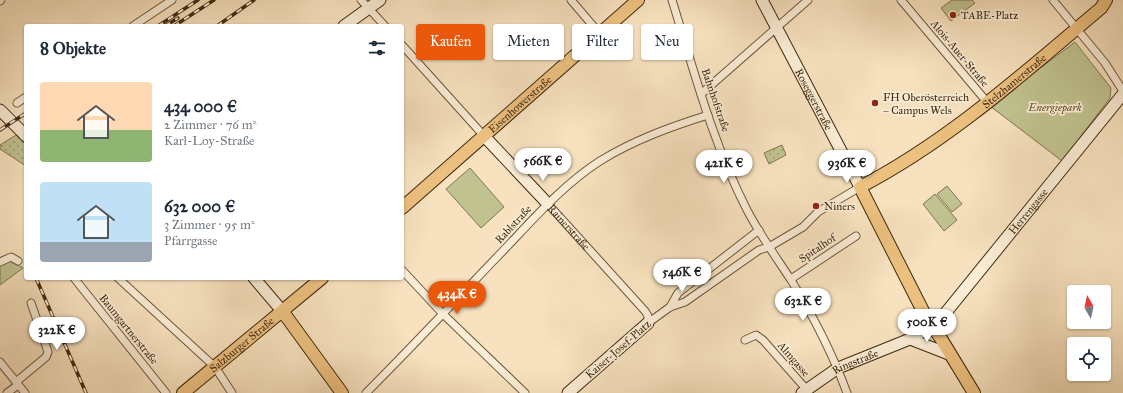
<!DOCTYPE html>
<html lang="de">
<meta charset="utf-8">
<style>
:root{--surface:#fff;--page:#f2f2f3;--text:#1f2937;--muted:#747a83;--accent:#ea580c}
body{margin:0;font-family:"IM FELL Great Primer",serif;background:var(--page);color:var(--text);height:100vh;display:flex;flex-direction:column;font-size:15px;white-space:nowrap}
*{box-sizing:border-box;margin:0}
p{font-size:13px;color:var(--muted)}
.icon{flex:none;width:22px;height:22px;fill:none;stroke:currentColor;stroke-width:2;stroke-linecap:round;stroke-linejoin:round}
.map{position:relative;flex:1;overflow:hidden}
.drawer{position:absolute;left:24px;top:24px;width:380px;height:256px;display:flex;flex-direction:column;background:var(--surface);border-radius:4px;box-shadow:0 1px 3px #0004}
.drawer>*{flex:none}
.guide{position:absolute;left:416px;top:24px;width:380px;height:36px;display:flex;gap:8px}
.needle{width:26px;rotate:351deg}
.controls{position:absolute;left:1067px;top:285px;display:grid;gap:8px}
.controls a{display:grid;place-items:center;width:44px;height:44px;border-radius:4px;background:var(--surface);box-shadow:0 1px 3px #0004;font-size:20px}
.price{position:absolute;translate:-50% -34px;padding:0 9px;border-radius:14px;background:#fff;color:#222;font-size:13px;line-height:26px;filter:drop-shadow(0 1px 2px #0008)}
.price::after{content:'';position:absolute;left:50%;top:24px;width:12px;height:9px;margin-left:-6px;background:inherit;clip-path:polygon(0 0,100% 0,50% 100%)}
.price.current{background:var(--accent);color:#fff}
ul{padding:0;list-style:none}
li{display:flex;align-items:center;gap:12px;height:100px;padding:0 16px}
li span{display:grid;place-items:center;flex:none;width:112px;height:80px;border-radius:4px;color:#555}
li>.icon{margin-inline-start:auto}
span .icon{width:48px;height:48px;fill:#fffc;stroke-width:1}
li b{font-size:17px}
h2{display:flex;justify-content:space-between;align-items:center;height:48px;padding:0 16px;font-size:17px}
.tag{padding:0 14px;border-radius:4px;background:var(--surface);box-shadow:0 1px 3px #0004;font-size:14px;line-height:36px}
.tag.current{background:var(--accent);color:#fff}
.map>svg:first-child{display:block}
.grass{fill:url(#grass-dots);stroke:#807650}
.park{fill:#c0c28f;stroke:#807650}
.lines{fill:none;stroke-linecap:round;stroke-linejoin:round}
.street-casing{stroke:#6e573c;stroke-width:9}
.secondary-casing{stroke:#402910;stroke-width:13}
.primary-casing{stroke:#402910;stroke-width:14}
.street{stroke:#faecd5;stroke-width:7}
.secondary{stroke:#faecd5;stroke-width:11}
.primary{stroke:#ecc07f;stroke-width:12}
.rail-casing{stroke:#402910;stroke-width:3.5}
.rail{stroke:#faecd5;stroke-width:2;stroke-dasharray:6;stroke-linecap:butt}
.poi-dot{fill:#8f2418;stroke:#faecd5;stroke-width:1.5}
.labels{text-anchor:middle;stroke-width:3.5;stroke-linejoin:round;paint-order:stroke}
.poi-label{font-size:11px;fill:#402910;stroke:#faecd5;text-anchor:start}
.street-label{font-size:11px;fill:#402910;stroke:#faecd5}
.park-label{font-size:11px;font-style:italic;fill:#604f30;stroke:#faecd5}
</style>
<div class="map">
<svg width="1123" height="393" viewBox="0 0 1123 393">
<defs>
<pattern id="grass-dots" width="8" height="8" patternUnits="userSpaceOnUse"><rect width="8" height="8" fill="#c0c28f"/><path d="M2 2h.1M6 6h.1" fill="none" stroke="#9d9e73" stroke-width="1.8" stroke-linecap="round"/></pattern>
</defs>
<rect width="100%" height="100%" fill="#f7e1be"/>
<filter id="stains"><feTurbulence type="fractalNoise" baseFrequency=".005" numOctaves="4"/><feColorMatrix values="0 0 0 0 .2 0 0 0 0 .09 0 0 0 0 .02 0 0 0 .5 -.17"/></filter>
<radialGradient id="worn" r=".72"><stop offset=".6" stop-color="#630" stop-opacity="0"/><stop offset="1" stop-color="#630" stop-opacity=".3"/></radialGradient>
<g class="grass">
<polygon points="16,135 26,145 26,166 0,149 0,145"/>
<polygon points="782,145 786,155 769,164 764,153"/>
</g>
<g class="park">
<polygon points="952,0 972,0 975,3 951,21 941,8"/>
<polygon points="1075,42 1111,88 1110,98 1062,161 990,106"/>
<polygon points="470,168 504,207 481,228 446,189"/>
<polygon points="947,186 962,204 952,212 937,194"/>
<polygon points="935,194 957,220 944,231 923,204"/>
<polygon points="11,261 23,268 0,285 0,265"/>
</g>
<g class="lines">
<defs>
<g id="street">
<polyline points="361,0 385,26"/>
<polyline points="571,0 600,34"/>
<path d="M 672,0 C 694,71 713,144 747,210 C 760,235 776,257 791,280 C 812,314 833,355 847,393"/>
<polyline points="901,0 987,102"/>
<polyline points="1053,0 1105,63 1123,91"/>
<polyline points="0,1 1,0"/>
<polyline points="133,26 172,0"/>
<polyline points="402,45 484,136"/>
<polyline points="701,94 808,0"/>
<polyline points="17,103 26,97"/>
<path id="s1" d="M 548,204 L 645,311 L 648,316 L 648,323"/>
<polyline points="0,262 11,257 18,261"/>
<polyline points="402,270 443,314 525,393"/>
<polyline points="74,278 166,393"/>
<polyline points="118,278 215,367 232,393"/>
<polyline points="791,279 856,236"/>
<polyline points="670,307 678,293 759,230"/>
<polyline points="648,323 670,307 685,302 759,250 769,247 803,227 818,212 860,187"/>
<polyline points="745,340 756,335 763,340 807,390"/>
<polyline points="0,362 25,393"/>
<polyline points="16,382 46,357 48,352 31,303"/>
<polyline points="7,393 18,385"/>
<path d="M 366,393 C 411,348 454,302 498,256 C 530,223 561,186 600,161 C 634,140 670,127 708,115"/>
</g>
<g id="secondary">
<path id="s2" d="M 762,0 L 860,187"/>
<polyline points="344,26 380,0"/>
<polyline points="0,110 26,136"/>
<polyline points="484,136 548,204"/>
<polyline points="254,278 283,312"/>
<polyline points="910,339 951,355"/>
<polyline points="568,393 648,323"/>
<path id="s3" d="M 802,393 L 838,368 L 910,339 L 939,321 L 1123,94"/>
</g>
<g id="primary">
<path id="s4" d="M 402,208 L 638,0"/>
<polyline points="283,312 342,393"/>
<path id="s5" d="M 183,393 L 322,278"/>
<path id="s6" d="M 974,393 L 940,337 L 926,317 L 860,187 C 949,141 1025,72 1101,8 L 1106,0"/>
</g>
</defs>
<use href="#street" class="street-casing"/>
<use href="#secondary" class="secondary-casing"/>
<use href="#primary" class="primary-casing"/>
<use href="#street" class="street"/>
<use href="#secondary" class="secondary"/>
<use href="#primary" class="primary"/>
<defs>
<g id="rail">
<polyline points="158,26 198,0"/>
<polyline points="165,26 178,18"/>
<polyline points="174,26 214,0"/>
<polyline points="217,26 254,0"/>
<polyline points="0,130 26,113"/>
<polyline points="26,199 26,239"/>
<polyline points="36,278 86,393"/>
</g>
</defs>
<use href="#rail" class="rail-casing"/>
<use href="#rail" class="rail"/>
</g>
<g class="poi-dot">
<circle cx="953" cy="15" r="4"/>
<circle cx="875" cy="103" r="4"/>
<circle cx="816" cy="206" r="4"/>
</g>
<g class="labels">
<g class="poi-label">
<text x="961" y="19">TABE-Platz</text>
<text x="883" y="101">FH Oberösterreich<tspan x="883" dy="13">– Campus Wels</tspan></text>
<text x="824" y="210">Niners</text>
</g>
<g class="street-label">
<text transform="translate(960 53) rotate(50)" y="4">Alois-Auer-Straße</text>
<text dy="4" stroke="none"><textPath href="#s6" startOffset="423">Stelzhamerstraße</textPath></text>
<text dy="4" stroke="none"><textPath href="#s2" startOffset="112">Roseggerstraße</textPath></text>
<text transform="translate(716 100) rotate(71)" y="4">Bahnhofstraße</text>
<text dy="4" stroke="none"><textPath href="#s4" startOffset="157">Eisenhowerstraße</textPath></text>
<text dy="4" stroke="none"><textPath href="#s3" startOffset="297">Herrengasse</textPath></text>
<text transform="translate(513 224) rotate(-47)" y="4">Rablstraße</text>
<text dy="4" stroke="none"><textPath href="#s1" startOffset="31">Rainerstraße</textPath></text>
<text transform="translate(817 248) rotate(-34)" y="4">Spitalhof</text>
<text transform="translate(129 329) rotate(51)" y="4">Baumgartnerstraße</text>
<text dy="4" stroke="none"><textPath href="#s5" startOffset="76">Salzburger Straße</textPath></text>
<text transform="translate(618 349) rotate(-41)" y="4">Kaiser-Josef-Platz</text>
<text transform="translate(794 359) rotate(49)" y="4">Almgasse</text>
<text dy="4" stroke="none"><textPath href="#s3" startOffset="62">Ringstraße</textPath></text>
</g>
<g class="park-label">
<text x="1055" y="111">Energiepark</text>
</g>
</g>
<rect width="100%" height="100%" filter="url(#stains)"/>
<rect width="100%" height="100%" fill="url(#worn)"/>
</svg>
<div class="controls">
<a><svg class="needle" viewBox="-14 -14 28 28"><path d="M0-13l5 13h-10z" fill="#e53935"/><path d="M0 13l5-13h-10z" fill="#747a83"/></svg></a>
<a><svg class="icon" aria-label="locate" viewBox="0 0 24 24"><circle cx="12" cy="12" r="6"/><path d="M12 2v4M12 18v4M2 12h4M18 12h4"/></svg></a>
</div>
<b class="price" style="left:543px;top:182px">566K €</b>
<b class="price" style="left:724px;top:184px">421K €</b>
<b class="price" style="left:847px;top:184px">936K €</b>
<b class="price" style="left:682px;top:293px">546K €</b>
<b class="price current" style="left:457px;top:315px">434K €</b>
<b class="price" style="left:803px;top:322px">632K €</b>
<b class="price" style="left:927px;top:343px">500K €</b>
<b class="price" style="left:57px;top:351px">322K €</b>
<div class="guide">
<a class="tag current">Kaufen</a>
<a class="tag">Mieten</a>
<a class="tag">Filter</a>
<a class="tag">Neu</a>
</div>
<section class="drawer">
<h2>8 Objekte<svg class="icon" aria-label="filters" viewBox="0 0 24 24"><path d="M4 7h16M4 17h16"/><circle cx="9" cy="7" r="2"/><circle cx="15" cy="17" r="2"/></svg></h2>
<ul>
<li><span style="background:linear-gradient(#ffd9b3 60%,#8fb573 0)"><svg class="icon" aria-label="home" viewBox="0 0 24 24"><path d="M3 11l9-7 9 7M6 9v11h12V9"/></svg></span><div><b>434 000 €</b><p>2 Zimmer · 76 m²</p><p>Karl-Loy-Straße</p></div></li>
<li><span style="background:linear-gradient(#bfe0f5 75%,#9aa5b1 0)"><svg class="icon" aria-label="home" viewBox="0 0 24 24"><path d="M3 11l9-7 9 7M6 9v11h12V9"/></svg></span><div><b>632 000 €</b><p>3 Zimmer · 95 m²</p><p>Pfarrgasse</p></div></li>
</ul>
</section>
</div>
